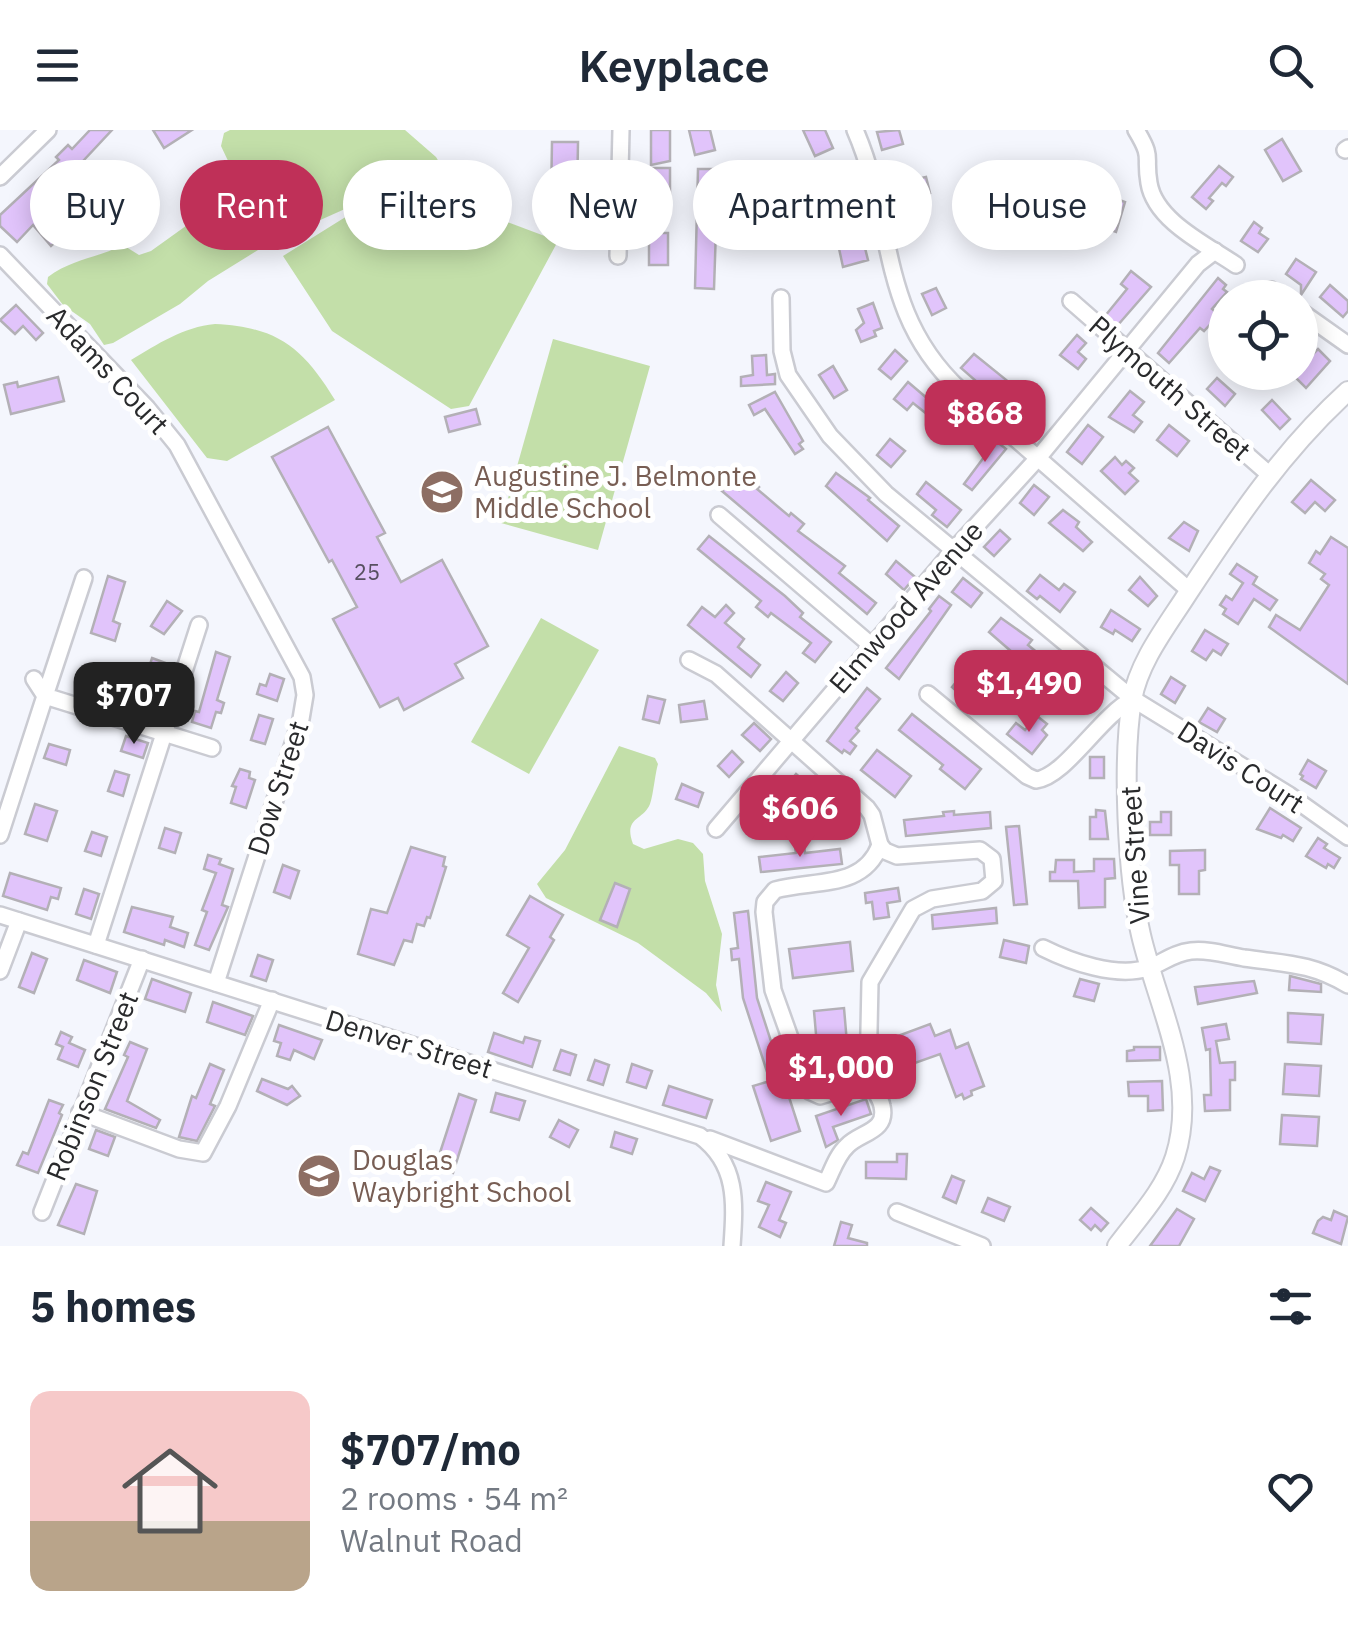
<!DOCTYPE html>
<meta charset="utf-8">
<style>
:root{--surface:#fff;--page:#f6f6f7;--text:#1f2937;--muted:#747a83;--line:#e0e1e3;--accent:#bf3058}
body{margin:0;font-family:"IBM Plex Sans",sans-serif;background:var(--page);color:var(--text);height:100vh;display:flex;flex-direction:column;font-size:38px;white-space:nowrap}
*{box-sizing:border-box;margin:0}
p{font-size:32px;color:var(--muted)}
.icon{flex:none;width:55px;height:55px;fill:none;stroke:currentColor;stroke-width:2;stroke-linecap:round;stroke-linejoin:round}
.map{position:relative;height:1116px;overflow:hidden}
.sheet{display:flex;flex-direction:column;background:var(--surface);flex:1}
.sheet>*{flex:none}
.guide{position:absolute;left:30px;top:30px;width:1290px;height:90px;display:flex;gap:20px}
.tools{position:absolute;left:1208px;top:150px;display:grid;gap:20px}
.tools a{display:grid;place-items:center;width:110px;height:110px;border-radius:50%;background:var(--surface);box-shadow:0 5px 25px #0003;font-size:50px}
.price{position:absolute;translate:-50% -85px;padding:0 22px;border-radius:20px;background:var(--accent);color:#fff;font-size:32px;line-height:65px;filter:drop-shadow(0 2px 5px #0008)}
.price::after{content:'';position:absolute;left:50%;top:60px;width:30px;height:22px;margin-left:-15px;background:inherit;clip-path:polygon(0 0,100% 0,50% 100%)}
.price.current{background:#222;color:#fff}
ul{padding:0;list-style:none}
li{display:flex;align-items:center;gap:30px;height:250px;padding:0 30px}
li+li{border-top:2px solid var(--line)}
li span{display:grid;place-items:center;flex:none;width:280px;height:200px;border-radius:20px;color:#555}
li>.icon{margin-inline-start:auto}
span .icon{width:120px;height:120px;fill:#fffc;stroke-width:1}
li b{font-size:42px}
h2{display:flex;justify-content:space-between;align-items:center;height:120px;padding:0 30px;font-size:42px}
.tag{padding:0 35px;border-radius:45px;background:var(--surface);box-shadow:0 5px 25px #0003;font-size:35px;line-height:90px}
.tag.current{background:var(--accent);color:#fff}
header{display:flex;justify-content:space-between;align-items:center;height:130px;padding:0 30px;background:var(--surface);font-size:45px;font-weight:600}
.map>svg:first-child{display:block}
.green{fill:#c3dfa9}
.building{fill:#e1c4fb;stroke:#b3b0b6;stroke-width:2.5}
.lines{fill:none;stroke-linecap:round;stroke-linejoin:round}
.minor-casing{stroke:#cacbd2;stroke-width:20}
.tertiary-casing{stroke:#cacbd2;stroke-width:22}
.minor{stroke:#fff;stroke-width:15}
.tertiary{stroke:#fff;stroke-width:18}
.labels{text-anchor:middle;stroke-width:10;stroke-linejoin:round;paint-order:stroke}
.number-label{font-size:22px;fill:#575060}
.street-label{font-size:28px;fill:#292a2c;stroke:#fff}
.education-label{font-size:28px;fill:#785e54;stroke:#fff;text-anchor:start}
</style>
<header><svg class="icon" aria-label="menu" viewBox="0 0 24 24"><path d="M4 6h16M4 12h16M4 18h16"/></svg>Keyplace<svg class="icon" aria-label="search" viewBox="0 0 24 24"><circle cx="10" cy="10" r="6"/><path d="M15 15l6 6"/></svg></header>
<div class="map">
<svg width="1348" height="1116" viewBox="0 0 1348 1116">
<rect width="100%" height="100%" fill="#f4f6fd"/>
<g class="green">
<path d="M 230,0 L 405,0 L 436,27 L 448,47 L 486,84 L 558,111 L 469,276 L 451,279 L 332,201 L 283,126 L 392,58 L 271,112 L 208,151 L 180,174 L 113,213 L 104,215 L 90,194 L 63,175 L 47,154 L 48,147 C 72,129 97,128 123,115 L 139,125 L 151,121 L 236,60 L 239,54 L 221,16 L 224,3 Z"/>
<path d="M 215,194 C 278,197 303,218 335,270 L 227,331 L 207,328 L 131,230 C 158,214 183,197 215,194 Z"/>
<polygon points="553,209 650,236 598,420 501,393"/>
<polygon points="541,488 599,520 529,644 471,612"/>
<path d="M 619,616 L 655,628 L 658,634 C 655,644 653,667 650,674 C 643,691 623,687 633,714 L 644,719 L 678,709 L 693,713 L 703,724 L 705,751 L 722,804 L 716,855 L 722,882 L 706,863 L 638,813 L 546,768 L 537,754 L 565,720 Z"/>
</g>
<g class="building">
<polygon points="90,0 112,0 84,30 87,34 47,73 52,78 44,87 61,107 51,116 33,95 17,112 0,96 0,85 59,30 56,27 68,15 72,19"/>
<polygon points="153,0 192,0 164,18"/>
<polygon points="651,0 670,0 670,31 651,35"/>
<polygon points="689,0 710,0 715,20 695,25"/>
<polygon points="803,0 825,0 833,18 815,26"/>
<polygon points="899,0 903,14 882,20 877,2"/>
<polygon points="1282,9 1301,41 1283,51 1265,20"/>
<polygon points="552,12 578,12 577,70 551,70"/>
<polygon points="1219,36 1233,47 1226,56 1222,53 1209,68 1213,71 1206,79 1192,67"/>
<rect x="651" y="38" width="19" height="32"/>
<polygon points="849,38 853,53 849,54 868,130 843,137 832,86 829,87 824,68 831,66 825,45"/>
<polygon points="698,39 718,39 714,159 695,158"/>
<polygon points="926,47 930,63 911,68 907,51"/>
<polygon points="1020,48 1049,49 1049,65 1019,65"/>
<polygon points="1111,67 1125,72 1116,102 1102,97"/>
<polygon points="1254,92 1262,98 1259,103 1268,109 1258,122 1241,111"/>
<rect x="649" y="103" width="19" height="32"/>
<polygon points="1296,129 1316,142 1301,165 1301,155 1286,144"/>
<polygon points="1131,141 1151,157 1117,196 1105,186 1127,159 1121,154"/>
<polygon points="1218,148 1226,155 1223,159 1227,162 1212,179 1219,185 1204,201 1200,198 1169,233 1158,223"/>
<polygon points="1330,155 1348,171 1348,181 1343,187 1320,167"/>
<polygon points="936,158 946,178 932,185 922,164"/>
<polygon points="873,173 882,198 874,201 876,206 861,212 856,200 864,193 858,179"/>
<polygon points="16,175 43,203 36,210 23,196 15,204 0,190"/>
<polygon points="1077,205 1086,213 1078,222 1086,229 1078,239 1060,225"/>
<polygon points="1318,219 1330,231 1306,258 1293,245 1300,242 1300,237"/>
<polygon points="895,220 907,231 891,249 879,239"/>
<polygon points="974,224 1031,270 1017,287 961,238"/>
<polygon points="766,225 767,245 775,244 775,254 741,256 741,247 753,245 752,226"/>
<polygon points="833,236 847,260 834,268 819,245"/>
<polygon points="58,247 64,271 11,284 4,255 17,252 18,257"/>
<polygon points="1217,248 1235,264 1225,276 1207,259"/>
<polygon points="908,252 942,281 947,275 965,290 953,305 913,273 907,280 894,269"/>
<polygon points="1130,261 1144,272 1133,285 1142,292 1134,302 1109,287"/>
<polygon points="775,262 803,311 799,314 803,319 795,324 765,279 754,285 749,275"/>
<polygon points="1272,270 1290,289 1280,299 1262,280"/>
<polygon points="476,279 480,294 449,302 445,287"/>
<polygon points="1088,295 1103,307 1082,334 1067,322"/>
<polygon points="1169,295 1189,311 1177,326 1157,310"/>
<polygon points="328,297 385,403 377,407 401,452 442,430 488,516 455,534 463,548 404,580 398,568 380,577 333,489 357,477 332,430 329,432 272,327"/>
<polygon points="890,309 905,321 891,337 877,325"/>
<polygon points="996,311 1006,319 972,360 964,354"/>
<polygon points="1115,327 1122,335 1126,331 1134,338 1129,343 1138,351 1125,364 1101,341"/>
<polygon points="836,343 870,368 868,370 899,396 887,411 826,356"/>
<polygon points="749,348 759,357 757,359 789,386 791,383 804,394 798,401 845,436 839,443 876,473 867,484 722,361 730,352 739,360"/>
<polygon points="1311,350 1335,370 1325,381 1315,372 1305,383 1292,372"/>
<polygon points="926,352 961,380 947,397 932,385 936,380 917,364"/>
<polygon points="1034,355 1049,367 1034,385 1020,373"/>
<polygon points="1063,380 1079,392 1076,397 1092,412 1083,421 1049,393"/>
<polygon points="1184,392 1198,401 1189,421 1169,408"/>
<polygon points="1000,400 1010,409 994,426 984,417"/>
<polygon points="709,406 785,466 803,483 800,487 831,512 815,532 803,523 811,513 771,483 768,487 756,477 761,471 698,419"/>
<polygon points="1331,407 1348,418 1348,554 1269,497 1276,485 1300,500 1329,455 1321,449 1325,444 1309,433 1316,421 1320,424"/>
<polygon points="896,431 915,447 904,460 886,444"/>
<polygon points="1237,434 1257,447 1253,454 1277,470 1270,480 1254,469 1238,494 1223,484 1226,479 1220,475 1226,466 1232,470 1243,453 1230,444"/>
<polygon points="1040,445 1059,460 1064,454 1075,462 1060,482 1040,466 1037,469 1027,461"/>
<polygon points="108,446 125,452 113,491 120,494 115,511 91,503"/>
<polygon points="1140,447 1157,466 1148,476 1129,460"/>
<polygon points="963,448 982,463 971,477 952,462"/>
<polygon points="939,466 951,475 899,549 886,538 931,481 929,479"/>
<polygon points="167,471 182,481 164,504 151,496"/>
<polygon points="726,475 734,483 725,493 744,509 738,517 760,535 751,547 688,495 702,477 715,487"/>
<polygon points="1111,480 1140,499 1132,511 1115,500 1113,504 1101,497"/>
<polygon points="1001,488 1032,510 1028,515 1084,561 1072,576 1041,552 1039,555 1023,542 1028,536 989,502"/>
<polygon points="1205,500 1228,514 1221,525 1213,520 1206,530 1192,521"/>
<polygon points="216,522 230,527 217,570 224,573 221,583 216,582 211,598 192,592 195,581 199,582"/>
<polygon points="152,528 171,535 164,556 145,550"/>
<polygon points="85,535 104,541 99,557 80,551"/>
<polygon points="965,541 983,555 969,572 952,557"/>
<polygon points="786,542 798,553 783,571 770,561"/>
<polygon points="270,544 284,549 277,571 257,564 260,554 266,556"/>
<polygon points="1171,547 1185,556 1175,573 1161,564"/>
<polygon points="867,558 880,569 856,598 859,601 850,611 856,616 850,624 844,620 842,623 827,611"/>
<polygon points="648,566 665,570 659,593 643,589"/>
<polygon points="704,571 707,589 681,592 679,575"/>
<polygon points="1208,578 1225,589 1217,602 1199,592"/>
<polygon points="912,584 981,639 965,659 940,639 943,635 899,600"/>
<polygon points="259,585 273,589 265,614 251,610"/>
<polygon points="1037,586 1047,594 1042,600 1047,605 1032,624 1007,604 1016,593 1025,600"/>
<polygon points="754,593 771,609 760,621 742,605"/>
<polygon points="126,606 148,613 143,628 121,621"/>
<polygon points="49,614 70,620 66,635 44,628"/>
<polygon points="877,620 911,646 895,667 861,640"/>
<polygon points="732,621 743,632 729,647 718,636"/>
<rect x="1090" y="627" width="14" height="21"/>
<polygon points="1308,630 1326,641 1316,658 1301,649 1303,646 1300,644"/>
<polygon points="240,639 250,642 249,648 255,650 246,678 231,673 236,657 232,656"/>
<polygon points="115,641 129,645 123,666 108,661"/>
<polygon points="796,644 811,657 786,686 771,674"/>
<polygon points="682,654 703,663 698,677 676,669"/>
<polygon points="35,674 57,681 47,711 25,704"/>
<polygon points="1270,678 1301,698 1293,711 1283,705 1281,708 1257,699"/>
<polygon points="1096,680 1105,681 1108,709 1090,709 1090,687 1096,687"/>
<polygon points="954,681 954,685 990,682 991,698 906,706 904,690 944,686 943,682"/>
<polygon points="1161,682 1171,682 1171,705 1150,705 1150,692 1161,692"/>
<polygon points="1019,696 1027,774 1014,775 1006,697"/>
<polygon points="165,698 181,703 175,723 159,718"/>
<polygon points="92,702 107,707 101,726 85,721"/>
<polygon points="1318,708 1327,714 1324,718 1340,728 1334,738 1328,734 1326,738 1306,726"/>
<polygon points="804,716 805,723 840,719 842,734 761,742 759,727 796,723 795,717"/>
<polygon points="411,717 445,727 443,736 446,737 430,788 427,787 424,796 417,794 412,812 404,810 394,835 358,824 371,779 387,783"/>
<polygon points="1205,720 1205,740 1199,741 1199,764 1179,764 1179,735 1170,735 1170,721"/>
<polygon points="208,725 221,729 219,734 233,739 222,775 228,777 209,820 195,815 207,782 202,780 216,743 204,739"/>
<polygon points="1094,729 1114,729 1115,748 1105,749 1105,777 1079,778 1078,751 1050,751 1050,742 1055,742 1056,730 1074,730 1074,742 1094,741"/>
<polygon points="283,735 299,741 290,768 274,762"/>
<polygon points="10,743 61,758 58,769 51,767 47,780 3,766"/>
<polygon points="615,753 630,759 617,797 600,790"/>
<polygon points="898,758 900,771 887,773 889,787 874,789 872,772 866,773 865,763"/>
<polygon points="84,759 99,764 91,789 76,784"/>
<polygon points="530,766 563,785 550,807 554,810 518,872 503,863 529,818 507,805"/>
<polygon points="132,777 173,787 170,797 188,803 184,817 165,810 164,815 124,802"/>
<polygon points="996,778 997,793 933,799 932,785"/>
<polygon points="748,781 757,868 800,1001 771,1011 753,956 770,951 743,868 739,829 732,830 731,819 738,818 734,783"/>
<polygon points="1004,810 1029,816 1026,833 1000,827"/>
<polygon points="850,812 853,841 793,848 789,819"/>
<polygon points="32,823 47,829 34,863 19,857"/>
<polygon points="258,825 273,830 266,851 251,846"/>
<polygon points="84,830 117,842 110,863 77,850"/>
<polygon points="1290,846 1321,854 1321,862 1289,860"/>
<polygon points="152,849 191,863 185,882 145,869"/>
<polygon points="1080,849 1099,854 1094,871 1074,866"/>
<polygon points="1254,851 1257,863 1198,874 1195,857"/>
<polygon points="213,872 253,886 245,905 207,892"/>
<polygon points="844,878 849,937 819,939 814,881"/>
<polygon points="1288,883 1323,885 1321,914 1288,912"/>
<polygon points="930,894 935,906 950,900 956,918 968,913 984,956 971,961 972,965 964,969 962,964 956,967 940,924 898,939 895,932 889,935 885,924 891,922 887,910"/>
<polygon points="1226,894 1229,909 1216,911 1220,933 1235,932 1235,950 1230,950 1230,980 1205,981 1204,965 1211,965 1210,919 1206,920 1202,898"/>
<polygon points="279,895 322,910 314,929 294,920 290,930 277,926 281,913 274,911"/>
<polygon points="61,902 72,907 69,913 85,920 78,937 58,929 63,917 56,914"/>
<polygon points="494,903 523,913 525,907 540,911 532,937 488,922"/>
<polygon points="130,912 147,919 127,971 160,990 156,998 105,979 128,927 124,925"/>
<polygon points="1134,917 1160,917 1160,930 1127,931 1127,921 1134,920"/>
<polygon points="561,920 576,925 570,945 554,940"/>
<polygon points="595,930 609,935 603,955 588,950"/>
<polygon points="210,934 224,940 210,974 215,976 197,1011 179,1007 192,966 196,968"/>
<polygon points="632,934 652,941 646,958 627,952"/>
<polygon points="1285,934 1321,936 1319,966 1283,964"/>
<polygon points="262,949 288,959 292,956 300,966 287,975 257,961"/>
<polygon points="1162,951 1163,980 1148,981 1148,966 1129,966 1128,952"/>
<polygon points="669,956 712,970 706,988 663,975"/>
<polygon points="496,963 525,971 519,990 491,982"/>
<polygon points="459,964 476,970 453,1043 435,1038"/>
<polygon points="866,969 871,984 833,997 838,1010 826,1017 816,986"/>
<polygon points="49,970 63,975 59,983 62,985 38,1043 17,1035 23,1022 28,1024"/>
<polygon points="1282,985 1319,987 1317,1016 1280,1014"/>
<polygon points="559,990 578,1000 569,1017 550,1007"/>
<polygon points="96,1000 115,1007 108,1026 89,1019"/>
<polygon points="615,1002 637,1009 632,1024 611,1017"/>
<polygon points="897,1024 907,1024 906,1049 866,1048 866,1032 897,1032"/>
<polygon points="1210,1037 1220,1041 1205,1071 1183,1061 1192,1043 1204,1049"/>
<polygon points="952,1046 964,1051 956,1073 943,1067"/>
<polygon points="766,1052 791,1062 779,1090 786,1093 780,1107 759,1097 769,1075 758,1071"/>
<polygon points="76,1054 97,1061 84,1104 58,1095"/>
<polygon points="988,1068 1010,1077 1004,1091 982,1082"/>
<polygon points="1091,1078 1108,1093 1101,1101 1095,1095 1091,1100 1080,1090"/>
<polygon points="1177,1079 1194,1089 1179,1116 1150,1116"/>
<polygon points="1334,1081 1348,1087 1341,1114 1313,1103 1318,1091 1323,1087 1331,1090"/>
<polygon points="841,1092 852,1095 848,1108 867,1113 867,1116 834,1116"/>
</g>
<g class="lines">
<defs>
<g id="minor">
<path d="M 855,0 C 896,94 877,183 960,260 L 1190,461"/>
<path d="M 1136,0 C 1154,30 1144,24 1149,53 C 1155,91 1207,115 1236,135"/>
<polyline points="1345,20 1348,18"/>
<polyline points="0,47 48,0"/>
<polyline points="0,125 147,278 177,315 302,547 305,565 301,589 216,853"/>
<polyline points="618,126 621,0"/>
<polyline points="1271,160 1281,168"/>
<polyline points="781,168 782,221 788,245 830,306 886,364 1133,569 1289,665 1348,707"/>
<polyline points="1071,171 1270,345"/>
<polyline points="1300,181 1348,215"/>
<polyline points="719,385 872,516"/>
<polyline points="84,448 45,566 212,618"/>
<polyline points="689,530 716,544 867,678 872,685 880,715"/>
<path d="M 928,564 L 1027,646 L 1036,650 C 1065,647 1100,586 1133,569"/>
<polyline points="716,699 954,420 1038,328 1198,134 1215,121"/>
<polyline points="0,705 45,566 34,549"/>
<path d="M 0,785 L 700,1006 C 738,1034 735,1073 732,1116"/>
<polyline points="96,815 199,495"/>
<path d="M 1043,818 C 1071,832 1116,848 1148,838 C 1163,833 1173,823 1191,821 C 1209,819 1226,825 1244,828 C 1286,834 1311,833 1348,855"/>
<polyline points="0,841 19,791"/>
<path d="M 869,951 L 820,966 L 809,961 L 773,860 L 764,782 L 765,772 L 775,760 C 814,749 863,760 880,715"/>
<polyline points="80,982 179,1019 203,1023 228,976 272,870"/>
<path d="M 710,1009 L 826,1053 C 832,1041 837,1025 847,1016 C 860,1002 888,1002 882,976 C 880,965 871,958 868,947 L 870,852 L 913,779 L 932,769 L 982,761 L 994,751 L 992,729 L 980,720 L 897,726 L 885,721 L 880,715"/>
<polyline points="42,1082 142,829"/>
<polyline points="897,1082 982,1116"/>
</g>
<path id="tertiary" d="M 1117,1116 C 1138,1088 1164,1061 1175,1027 C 1199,951 1158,878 1141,805 C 1127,745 1122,631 1132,570 C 1139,531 1167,496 1188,463 C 1236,390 1283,320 1348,261"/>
</defs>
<use href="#minor" class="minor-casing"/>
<use href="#tertiary" class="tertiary-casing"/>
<use href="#minor" class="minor"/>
<use href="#tertiary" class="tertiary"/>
</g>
<defs>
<symbol id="school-disc" viewBox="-11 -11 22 22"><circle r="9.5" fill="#8d6e63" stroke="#fff"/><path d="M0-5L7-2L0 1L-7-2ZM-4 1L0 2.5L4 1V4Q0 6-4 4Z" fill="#fff"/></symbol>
</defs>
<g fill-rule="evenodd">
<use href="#school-disc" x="417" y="337" width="50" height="50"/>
<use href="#school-disc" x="294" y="1021" width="50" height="50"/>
</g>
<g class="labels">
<g class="number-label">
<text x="367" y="450">25</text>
</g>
<g class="street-label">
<text transform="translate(108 240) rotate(47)" y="10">Adams Court</text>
<text transform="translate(1170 258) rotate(41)" y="10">Plymouth Street</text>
<text transform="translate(906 477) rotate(-49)" y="10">Elmwood Avenue</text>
<text transform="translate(1241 637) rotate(33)" y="10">Davis Court</text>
<text transform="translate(278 658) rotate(-72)" y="10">Dow Street</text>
<text transform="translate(1135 725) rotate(-94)" y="10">Vine Street</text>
<text transform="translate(409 914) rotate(17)" y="10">Denver Street</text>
<text transform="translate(92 956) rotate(-68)" y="10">Robinson Street</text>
</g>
<g class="education-label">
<text x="474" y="356">Augustine J. Belmonte<tspan x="474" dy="32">Middle School</tspan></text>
<text x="352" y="1040">Douglas<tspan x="352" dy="32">Waybright School</tspan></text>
</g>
</g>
</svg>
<div class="tools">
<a><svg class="icon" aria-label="locate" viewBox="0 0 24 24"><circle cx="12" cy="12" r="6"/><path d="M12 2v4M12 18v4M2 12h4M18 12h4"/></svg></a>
</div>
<b class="price" style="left:985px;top:335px">$868</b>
<b class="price" style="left:1029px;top:605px">$1,490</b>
<b class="price current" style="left:134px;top:617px">$707</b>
<b class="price" style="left:800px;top:730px">$606</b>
<b class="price" style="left:841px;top:989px">$1,000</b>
<div class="guide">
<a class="tag">Buy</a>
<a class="tag current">Rent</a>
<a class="tag">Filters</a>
<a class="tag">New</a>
<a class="tag">Apartment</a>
<a class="tag">House</a>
</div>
</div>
<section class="sheet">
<h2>5 homes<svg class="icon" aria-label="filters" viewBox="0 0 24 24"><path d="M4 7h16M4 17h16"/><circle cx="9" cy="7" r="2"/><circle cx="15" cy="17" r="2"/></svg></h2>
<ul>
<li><span style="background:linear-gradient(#f6c9c9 65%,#b9a48a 0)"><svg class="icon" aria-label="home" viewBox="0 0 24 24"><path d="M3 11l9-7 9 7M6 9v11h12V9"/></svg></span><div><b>$707/mo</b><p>2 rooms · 54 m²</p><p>Walnut Road</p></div><svg class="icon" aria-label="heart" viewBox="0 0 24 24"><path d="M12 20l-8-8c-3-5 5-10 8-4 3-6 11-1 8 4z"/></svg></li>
</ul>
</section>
